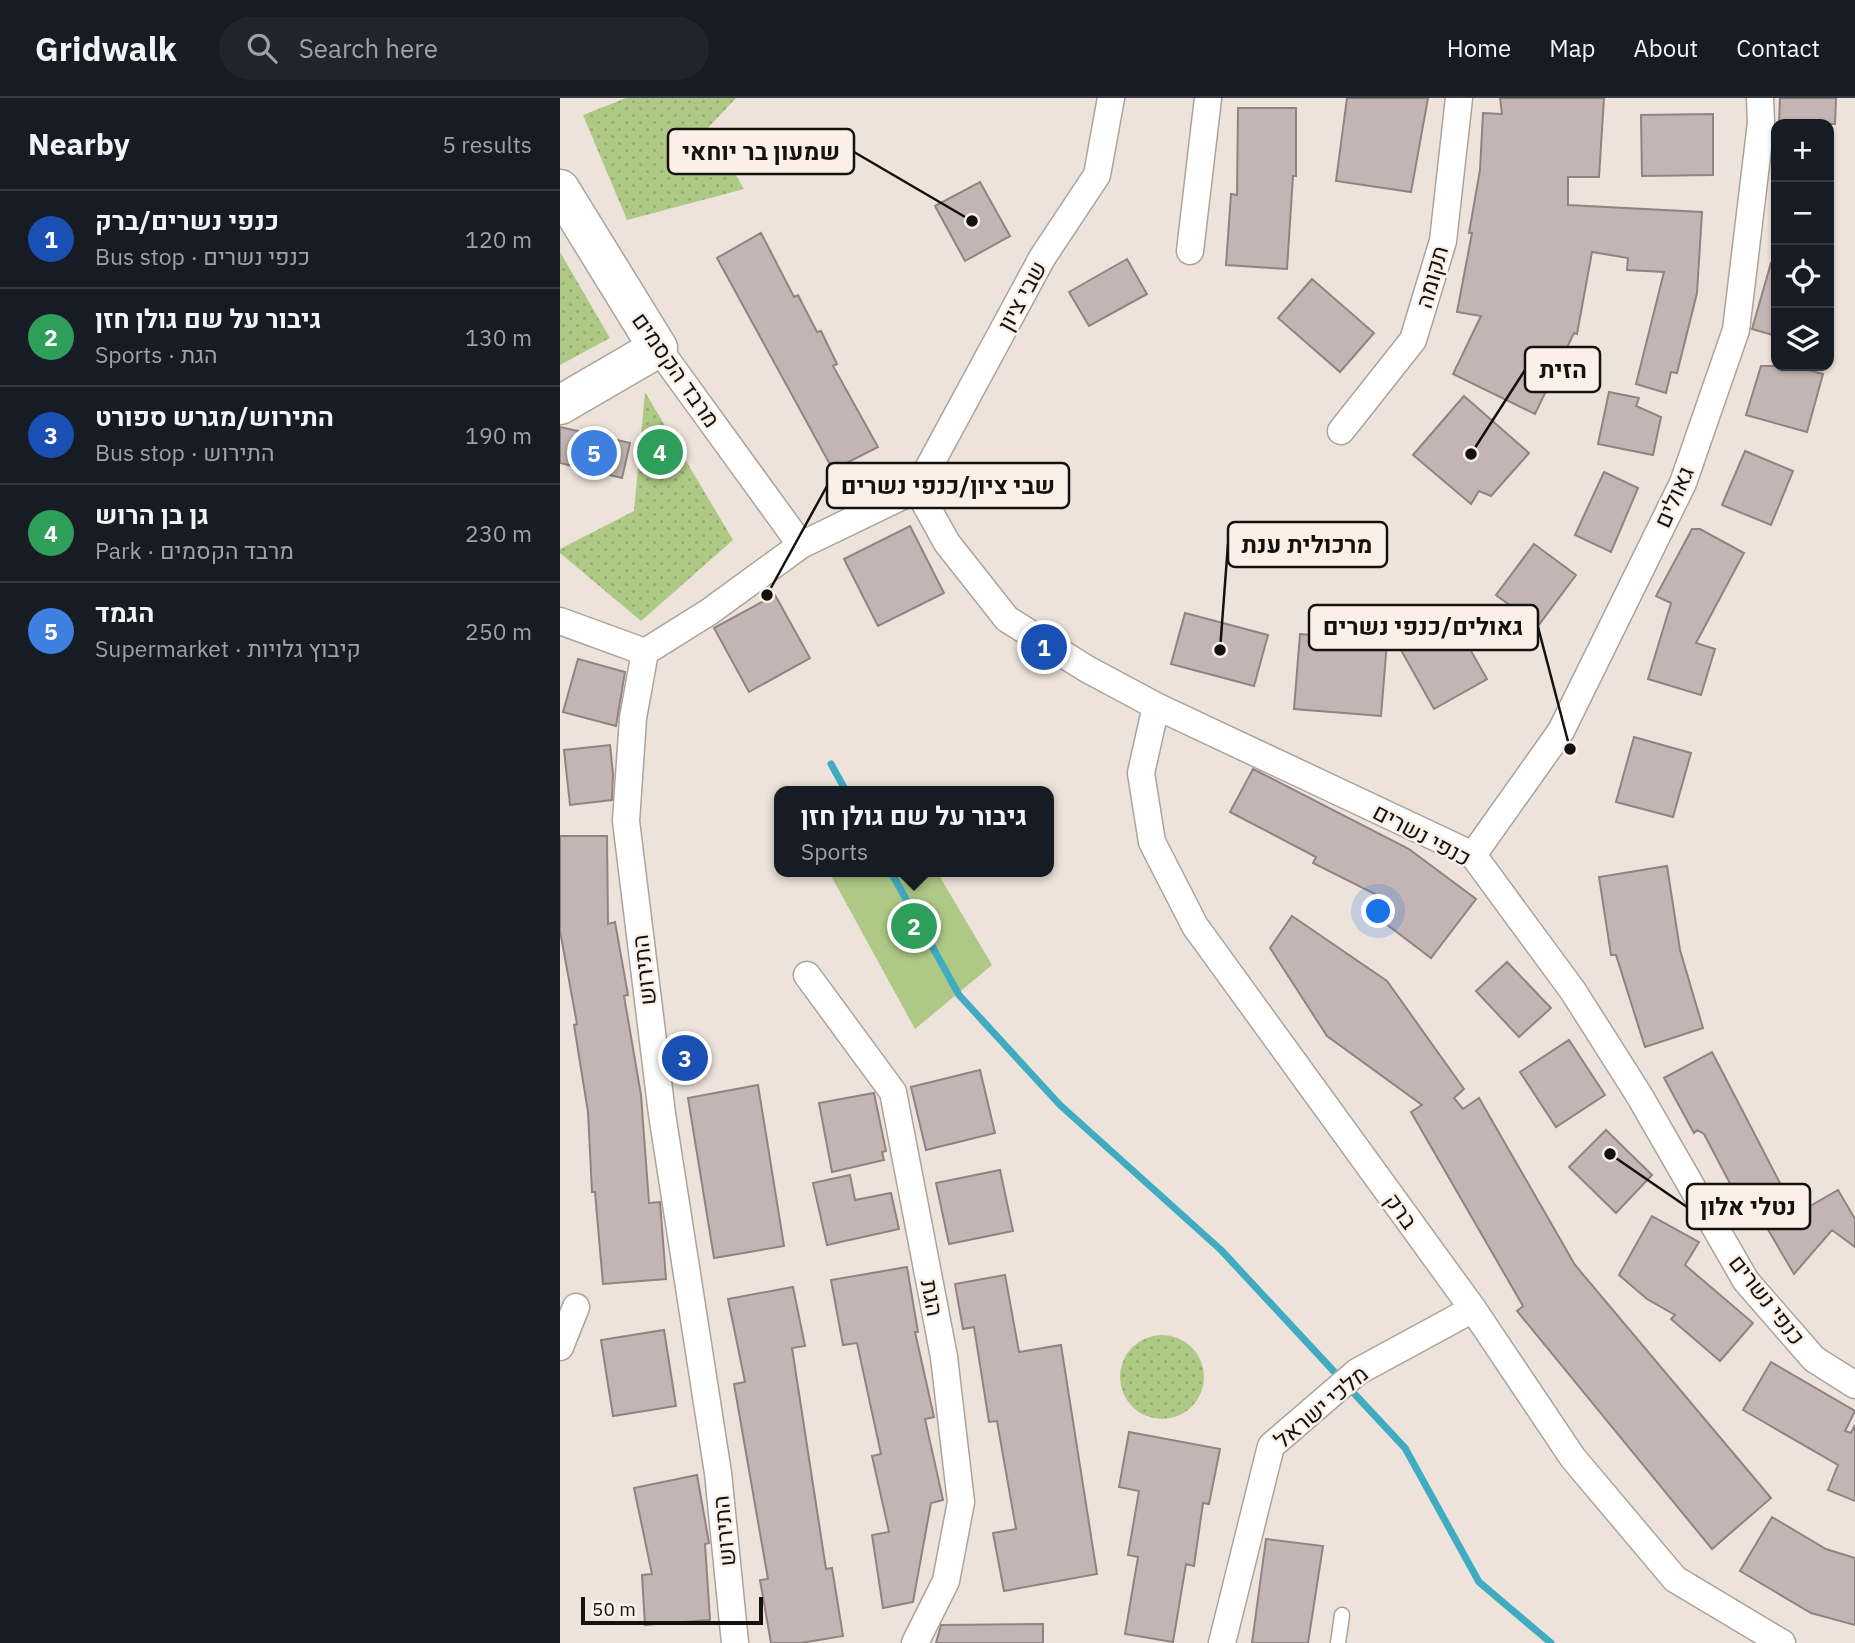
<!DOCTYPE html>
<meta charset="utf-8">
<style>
:root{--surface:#171b24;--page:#20242c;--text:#f1f3f6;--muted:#9ea1a6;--line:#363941;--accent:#c99cca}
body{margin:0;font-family:"IBM Plex Sans",Heebo,sans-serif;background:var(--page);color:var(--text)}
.controls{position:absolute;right:21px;top:21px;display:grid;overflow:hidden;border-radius:14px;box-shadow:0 2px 5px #0004}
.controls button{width:63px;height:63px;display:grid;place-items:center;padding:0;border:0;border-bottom:2px solid var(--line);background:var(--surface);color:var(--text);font:35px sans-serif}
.scale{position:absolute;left:21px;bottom:18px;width:182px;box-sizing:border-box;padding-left:7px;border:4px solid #14110e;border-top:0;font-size:19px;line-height:24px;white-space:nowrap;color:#14110e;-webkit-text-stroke:5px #fbf0e8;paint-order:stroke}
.you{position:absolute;left:819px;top:814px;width:24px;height:24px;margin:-18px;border:5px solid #fff;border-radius:50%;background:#1a73e8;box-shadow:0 0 0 10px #1a73e833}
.badge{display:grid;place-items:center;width:46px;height:46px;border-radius:50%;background:var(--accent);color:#fff;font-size:23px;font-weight:700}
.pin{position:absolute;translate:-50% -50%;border:4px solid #fff;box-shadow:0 2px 7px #0006}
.popup{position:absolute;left:214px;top:688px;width:280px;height:91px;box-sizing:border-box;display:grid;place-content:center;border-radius:14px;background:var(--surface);filter:drop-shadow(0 2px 5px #0005);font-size:23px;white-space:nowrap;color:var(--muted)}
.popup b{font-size:26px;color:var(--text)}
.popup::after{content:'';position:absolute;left:50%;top:100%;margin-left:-14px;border:14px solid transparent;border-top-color:var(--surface)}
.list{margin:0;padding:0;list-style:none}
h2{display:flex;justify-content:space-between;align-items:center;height:91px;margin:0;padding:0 28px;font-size:30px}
h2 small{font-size:23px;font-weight:400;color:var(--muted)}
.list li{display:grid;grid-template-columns:46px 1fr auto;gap:21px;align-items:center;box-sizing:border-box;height:98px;padding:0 28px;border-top:2px solid var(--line)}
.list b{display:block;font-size:26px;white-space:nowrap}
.list p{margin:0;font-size:23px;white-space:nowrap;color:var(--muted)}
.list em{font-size:23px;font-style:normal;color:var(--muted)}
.icon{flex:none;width:38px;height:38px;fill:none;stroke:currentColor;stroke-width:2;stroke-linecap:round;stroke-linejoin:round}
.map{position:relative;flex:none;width:1295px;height:1545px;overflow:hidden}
header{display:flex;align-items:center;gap:42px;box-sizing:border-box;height:98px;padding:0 35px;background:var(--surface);border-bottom:2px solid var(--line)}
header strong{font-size:33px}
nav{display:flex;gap:38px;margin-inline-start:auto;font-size:24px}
.search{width:490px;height:63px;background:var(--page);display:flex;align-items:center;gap:18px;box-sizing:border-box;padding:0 24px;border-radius:38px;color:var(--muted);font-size:26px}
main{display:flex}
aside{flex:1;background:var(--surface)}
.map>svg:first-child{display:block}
.park{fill:url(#park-dots)}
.pitch{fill:#aec985}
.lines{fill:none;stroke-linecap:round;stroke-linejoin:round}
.stream{stroke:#40acc2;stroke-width:7}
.building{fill:#c3b5b3;stroke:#908381;stroke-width:2}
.lane-casing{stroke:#aca39b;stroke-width:17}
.street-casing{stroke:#aca39b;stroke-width:29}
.secondary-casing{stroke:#aca39b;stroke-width:41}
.lane{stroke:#fff;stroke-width:14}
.street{stroke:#fff;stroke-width:26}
.secondary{stroke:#fff;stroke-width:38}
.labels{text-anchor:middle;stroke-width:5;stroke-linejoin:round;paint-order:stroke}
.street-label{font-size:23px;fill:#14110e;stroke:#fbf0e8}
.leader{fill:none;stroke:#14110e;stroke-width:2.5}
.callout-dot{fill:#14110e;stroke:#fbf0e8;stroke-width:2.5}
.callout{fill:#fbf0e8;stroke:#14110e;stroke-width:2.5}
.callout-label{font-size:24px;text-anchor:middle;font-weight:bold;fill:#14110e}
</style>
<header>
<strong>Gridwalk</strong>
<div class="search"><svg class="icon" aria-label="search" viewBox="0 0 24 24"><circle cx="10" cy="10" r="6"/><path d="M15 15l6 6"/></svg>Search here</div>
<nav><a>Home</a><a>Map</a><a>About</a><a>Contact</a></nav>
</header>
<main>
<aside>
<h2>Nearby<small>5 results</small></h2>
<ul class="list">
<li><span class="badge" style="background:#1a4fb4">1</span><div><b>כנפי נשרים/ברק</b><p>Bus stop · כנפי נשרים</p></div><em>120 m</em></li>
<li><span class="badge" style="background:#2e9e5b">2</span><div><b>גיבור על שם גולן חזן</b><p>Sports · הגת</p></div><em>130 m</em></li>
<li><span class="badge" style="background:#1a4fb4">3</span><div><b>התירוש/מגרש ספורט</b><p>Bus stop · התירוש</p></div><em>190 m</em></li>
<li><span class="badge" style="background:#2e9e5b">4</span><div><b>גן בן הרוש</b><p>Park · מרבד הקסמים</p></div><em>230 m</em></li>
<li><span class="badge" style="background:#3f7fe0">5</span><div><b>הגמד</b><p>Supermarket · קיבוץ גלויות</p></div><em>250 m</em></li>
</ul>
</aside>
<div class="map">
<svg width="1295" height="1545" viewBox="0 0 1295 1545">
<defs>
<pattern id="park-dots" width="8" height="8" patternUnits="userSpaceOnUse" patternTransform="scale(1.75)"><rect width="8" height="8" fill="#aec985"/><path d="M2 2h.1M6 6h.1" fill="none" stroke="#95ac72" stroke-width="1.8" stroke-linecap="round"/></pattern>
</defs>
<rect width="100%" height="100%" fill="#ede3db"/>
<!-- park -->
<path class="park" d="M66 0H176L148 30 184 91 67 122 23 17Z
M0 154 50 240 0 267Z
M85 294 173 442 81 523 0 455V451L74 413Z
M560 1279a42 42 0 1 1 84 0a42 42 0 1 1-84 0Z"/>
<!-- pitch -->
<path class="pitch" d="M269 774H377L432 867 355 931Z"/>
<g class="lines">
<!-- stream -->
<path class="stream" d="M271 666 286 693
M331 774 399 897 500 1007 661 1152 780 1280
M788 1289 845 1350 919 1484 991 1545"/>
</g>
<!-- building -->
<path class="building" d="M787 0H868L851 94 776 83Z
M940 0H1044L1039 79H1008V107L1142 114 1137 195 1117 275 1111 274 1106 295 1076 286 1104 174 1067 172 1068 160 1032 154 1017 236 1014 235 975 316 893 276 921 218 897 214 912 135H909L920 72 923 15 942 16Z
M1220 0H1276L1275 26H1219Z
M678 10H736V78H733L727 171 666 167 671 96 677 97Z
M1153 16V77L1082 78 1081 17Z
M420 84 450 138 405 163 375 108Z
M201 135 234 199 238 197 257 234 261 233 277 266 273 268 318 349 273 372 157 160Z
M567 161 587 196 529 228 509 194Z
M1211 165 1216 166V238L1192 231Z
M752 181 814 235 780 274 718 220Z
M1201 268H1233L1263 276 1247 334 1186 317Z
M1049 294 1079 300 1076 308 1101 319 1093 357 1038 346Z
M904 298 969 355 931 398 919 393 911 406 853 357Z
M0 329 70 345 62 380 0 365Z
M1185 353 1233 373 1211 427 1162 407Z
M1044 374 1078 390 1051 454 1015 437Z
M350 428 384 495 318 528 284 461Z
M1132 431H1140L1184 455 1136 545 1155 551 1141 597 1088 581 1111 505 1096 498Z
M974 446 1016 477 978 528 936 497Z
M215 497 250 560 189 594 154 530Z
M625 515 708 537 694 588 611 566Z
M890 516 927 581 874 611 837 545Z
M740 536 827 544 821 618 734 611Z
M18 561 65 574 56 628 3 614Z
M1074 639 1131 655 1113 719 1056 704Z
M50 647 53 676 52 702 10 707 4 652Z
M693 671 849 751 916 801 871 860 817 819 829 803 753 765 756 759 670 714Z
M0 738H47L48 826 55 824 68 897 64 898 81 997 89 1105 100 1104 106 1181 43 1186 35 1094H32L28 1014 14 927 17 926 0 833Z
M1107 768 1120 852 1143 930 1085 949 1056 857H1051L1039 779Z
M732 818 827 883 904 991 894 1000 903 1011 919 1000 1015 1167 1211 1400 1152 1451 957 1213 963 1208 851 1014 862 1007 767 938 710 850Z
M947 864 991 910 959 939 916 893Z
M1009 942 1045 997 996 1029 960 974Z
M1152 954 1236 1116 1278 1092 1295 1121V1149L1272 1132 1234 1176 1193 1106 1184 1112 1144 1036 1137 1032 1134 1035 1104 980Z
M420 972 435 1035 366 1052 351 989Z
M198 987 224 1148 154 1160 128 1000Z
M314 995 326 1053 322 1054 324 1062 272 1074 259 1005Z
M1046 1032 1092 1077 1056 1115 1009 1069Z
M440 1072 453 1133 389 1146 376 1085Z
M290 1077 295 1102 331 1095 339 1131 267 1147 253 1085Z
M1092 1118 1139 1144 1125 1167 1193 1225 1160 1263 1111 1221 1115 1217 1087 1201 1059 1177Z
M347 1169 358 1234H355L374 1319 365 1321 383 1402 371 1405 353 1504 323 1510 312 1437 329 1434 312 1358 321 1356 297 1245 283 1247 271 1182Z
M445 1177 459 1254 501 1247 537 1476 444 1493 433 1435 456 1431 437 1323 429 1324 414 1229 403 1231 395 1186Z
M233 1189 245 1248 232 1250 266 1471 272 1470 283 1538 241 1545H211L200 1482 208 1481 174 1286 185 1284 168 1201Z
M104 1232 116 1308 53 1318 41 1242Z
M1211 1264 1295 1313 1285 1333 1291 1335 1295 1327V1403L1268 1392 1278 1367 1183 1312Z
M569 1334 660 1351 649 1406 643 1405 634 1468 626 1466 613 1544 565 1536 578 1459 568 1457 579 1393 559 1389Z
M137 1377 149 1445 145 1446 150 1522 85 1527 82 1477 92 1476 74 1390Z
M1212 1419 1266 1451 1295 1460V1527L1251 1515 1180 1473Z
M706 1441 763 1448 748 1545H692Z
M483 1526V1545H376L381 1527Z"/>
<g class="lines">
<defs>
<path id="lane" d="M778 1545 782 1517"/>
<path id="street" d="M630 153 648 0
M98 250 241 447
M781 333 853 242 883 143 899 0
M357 391 387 445 447 521 527 571 596 608 913 757 1013 893 1079 997 1186 1183 1254 1261 1295 1287
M357 391 482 160 537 77 551 0
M0 523 85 554
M596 608 581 675 592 744 635 828 913 1211 1013 1360 1115 1481 1222 1545
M913 757 1001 633 1123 385 1176 232 1201 25 1200 0
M247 877 333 994 384 1259 401 1404 386 1483 355 1545
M0 1249 16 1209
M175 1545 158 1375 102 1016 66 723 73 620 85 554 149 514 241 447 357 391
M662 1545 711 1348 797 1274 913 1211"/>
<path id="secondary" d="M0 91 98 250 0 307"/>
</defs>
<!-- lane casing -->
<use href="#lane" class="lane-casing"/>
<!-- street casing -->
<use href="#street" class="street-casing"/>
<!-- secondary casing -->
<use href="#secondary" class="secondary-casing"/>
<!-- lane -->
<use href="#lane" class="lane"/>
<!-- street -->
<use href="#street" class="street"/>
<!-- secondary -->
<use href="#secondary" class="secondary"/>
</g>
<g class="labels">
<!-- street labels -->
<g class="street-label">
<text transform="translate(872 179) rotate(-74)" y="8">תקומה</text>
<text transform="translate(462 198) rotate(-61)" y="8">שבי ציון</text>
<text transform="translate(116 272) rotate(55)" y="8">מרבד הקסמים</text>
<text transform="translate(1114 399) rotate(-66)" y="8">גאולים</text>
<text transform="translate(862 737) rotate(28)" y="8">כנפי נשרים</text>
<text transform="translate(84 872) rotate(-97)" y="8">התירוש</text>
<text transform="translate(841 1113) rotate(54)" y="8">ברק</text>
<text transform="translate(372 1200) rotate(79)" y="8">הגת</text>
<text transform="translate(1207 1202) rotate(52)" y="8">כנפי נשרים</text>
<text transform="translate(761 1309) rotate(-40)" y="8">מלכי ישראל</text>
<text transform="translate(164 1433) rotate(-96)" y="8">התירוש</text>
</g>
</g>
<!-- callouts -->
<path class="leader" d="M412 123L294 54M911 356L965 272M207 497L267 388M660 552L668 446M1010 651L978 529M1050 1056L1127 1109"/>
<g class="callout-dot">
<circle cx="412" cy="123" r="7"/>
<circle cx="911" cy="356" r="7"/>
<circle cx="207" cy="497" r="7"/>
<circle cx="660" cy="552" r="7"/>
<circle cx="1010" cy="651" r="7"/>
<circle cx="1050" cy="1056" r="7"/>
</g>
<g class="callout">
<rect x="108" y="31" width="186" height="45" rx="7"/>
<rect x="965" y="249" width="75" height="45" rx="7"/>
<rect x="267" y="365" width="242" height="45" rx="7"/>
<rect x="668" y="424" width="159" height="45" rx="7"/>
<rect x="749" y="507" width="229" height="45" rx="7"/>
<rect x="1127" y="1086" width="123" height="45" rx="7"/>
</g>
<g class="callout-label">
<text x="201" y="62">שמעון בר יוחאי</text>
<text x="1003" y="280">הזית</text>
<text x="388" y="396">שבי ציון/כנפי נשרים</text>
<text x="747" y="455">מרכולית ענת</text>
<text x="863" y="537">גאולים/כנפי נשרים</text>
<text x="1188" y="1117">נטלי אלון</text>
</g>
</svg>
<div class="controls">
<button>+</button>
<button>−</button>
<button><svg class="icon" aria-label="locate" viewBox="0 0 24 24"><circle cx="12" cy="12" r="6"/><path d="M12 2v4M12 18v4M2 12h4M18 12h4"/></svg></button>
<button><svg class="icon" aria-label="layers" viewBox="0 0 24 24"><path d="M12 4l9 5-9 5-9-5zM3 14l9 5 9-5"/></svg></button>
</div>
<div class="scale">50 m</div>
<div class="you"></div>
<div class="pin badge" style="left:484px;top:549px;background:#1a4fb4">1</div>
<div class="pin badge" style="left:354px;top:828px;background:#2e9e5b">2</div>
<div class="popup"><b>גיבור על שם גולן חזן</b>Sports</div>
<div class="pin badge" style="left:125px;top:960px;background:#1a4fb4">3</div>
<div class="pin badge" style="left:100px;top:354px;background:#2e9e5b">4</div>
<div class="pin badge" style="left:34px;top:355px;background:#3f7fe0">5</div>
</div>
</main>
